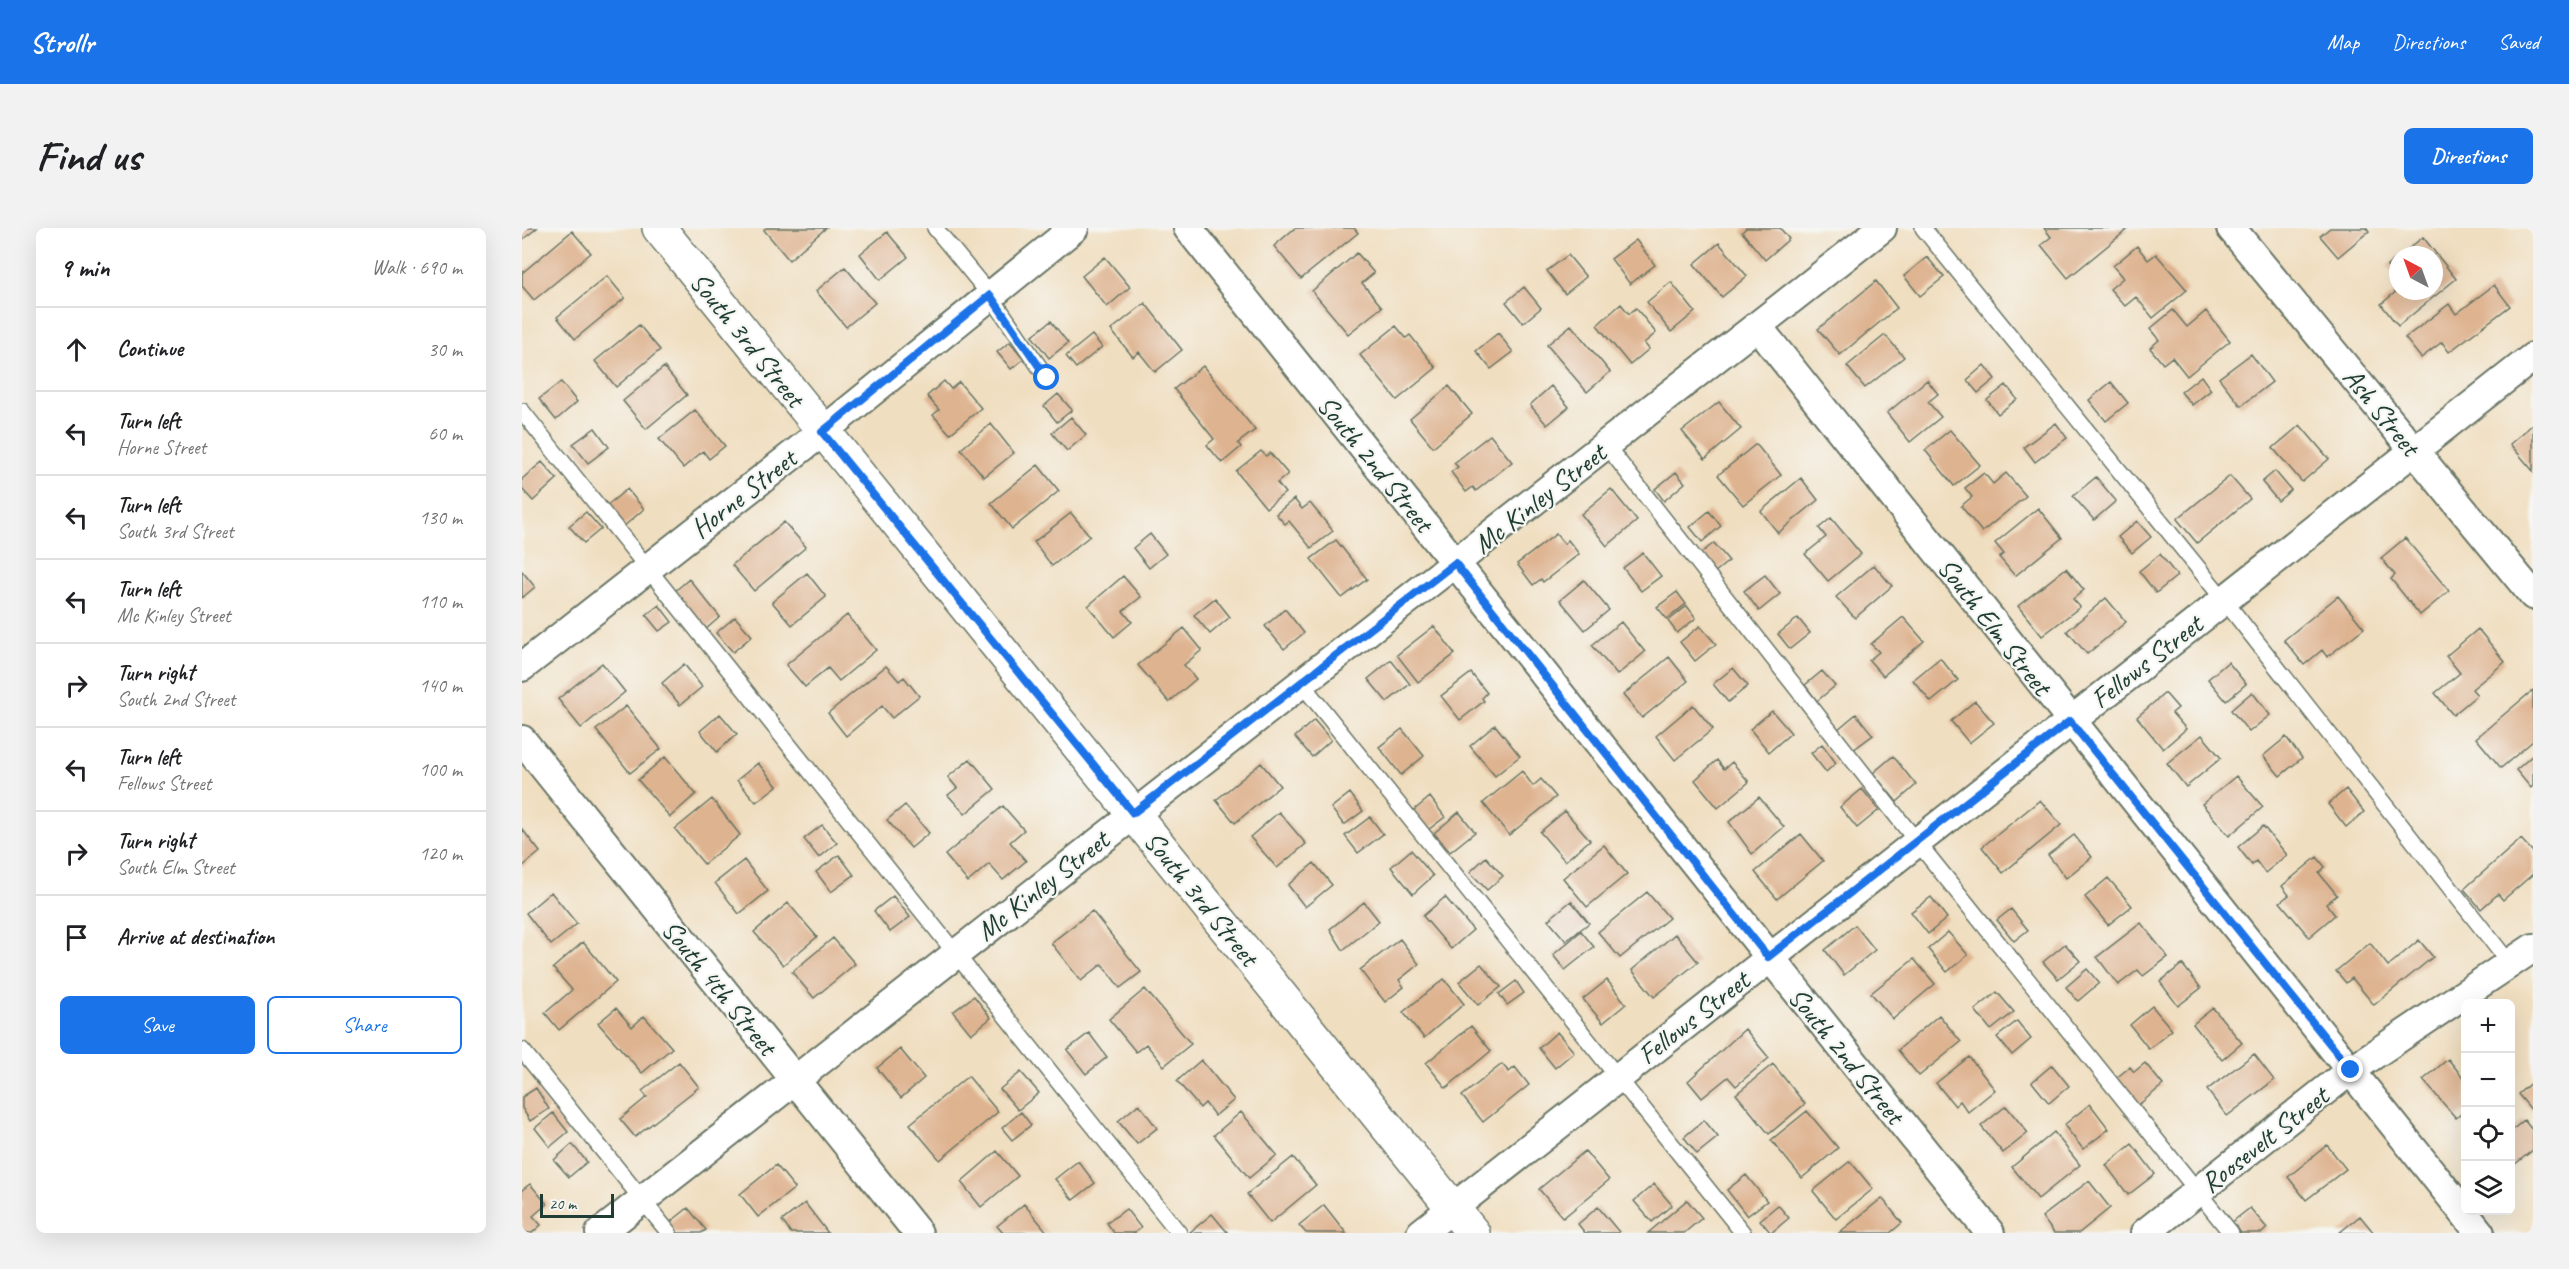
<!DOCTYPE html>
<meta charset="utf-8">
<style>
:root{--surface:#fff;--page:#f2f2f2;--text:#202124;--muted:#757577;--line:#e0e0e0;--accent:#1a73e8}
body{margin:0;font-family:Caveat,sans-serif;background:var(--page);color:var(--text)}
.controls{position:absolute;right:18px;bottom:18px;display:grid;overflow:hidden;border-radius:9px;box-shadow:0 6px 24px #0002}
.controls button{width:54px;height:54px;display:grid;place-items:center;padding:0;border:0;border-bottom:2px solid var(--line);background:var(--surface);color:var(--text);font:30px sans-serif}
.compass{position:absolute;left:1867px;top:18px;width:54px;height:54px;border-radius:50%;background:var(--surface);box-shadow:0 6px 24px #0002;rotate:319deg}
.scale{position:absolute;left:18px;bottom:15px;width:74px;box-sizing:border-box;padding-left:6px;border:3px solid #1f3d34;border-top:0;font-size:16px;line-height:21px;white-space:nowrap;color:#1f3d34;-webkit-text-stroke:4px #f6f6f2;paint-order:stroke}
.stop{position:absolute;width:18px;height:18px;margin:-14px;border:4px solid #1a73e8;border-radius:50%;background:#fff}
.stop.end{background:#1a73e8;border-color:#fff;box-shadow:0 2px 6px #0008}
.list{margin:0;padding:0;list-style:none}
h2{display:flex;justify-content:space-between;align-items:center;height:78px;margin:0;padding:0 24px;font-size:26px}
h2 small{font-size:20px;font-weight:400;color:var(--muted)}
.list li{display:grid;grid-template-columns:39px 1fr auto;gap:18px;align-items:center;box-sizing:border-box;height:84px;padding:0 24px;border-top:2px solid var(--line)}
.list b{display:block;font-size:22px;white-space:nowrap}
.list p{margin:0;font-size:20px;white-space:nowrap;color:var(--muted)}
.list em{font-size:20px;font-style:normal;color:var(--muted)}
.actions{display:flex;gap:12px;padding:18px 24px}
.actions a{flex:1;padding:14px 0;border:2px solid var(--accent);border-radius:9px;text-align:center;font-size:21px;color:var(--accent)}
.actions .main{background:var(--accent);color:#fff}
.icon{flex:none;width:33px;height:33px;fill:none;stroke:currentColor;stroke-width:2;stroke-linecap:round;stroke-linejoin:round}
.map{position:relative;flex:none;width:2011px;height:1005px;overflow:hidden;border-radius:9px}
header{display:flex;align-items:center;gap:36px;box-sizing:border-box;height:84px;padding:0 30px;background:var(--accent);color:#fff}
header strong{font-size:28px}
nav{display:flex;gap:33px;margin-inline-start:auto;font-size:21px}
.intro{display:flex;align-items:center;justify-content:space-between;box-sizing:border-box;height:144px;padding:0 36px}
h1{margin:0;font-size:42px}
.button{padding:15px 27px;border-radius:9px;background:var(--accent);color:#fff;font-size:21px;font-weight:700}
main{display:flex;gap:36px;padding:0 36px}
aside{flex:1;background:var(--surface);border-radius:9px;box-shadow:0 6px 24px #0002}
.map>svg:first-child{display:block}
.building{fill:#deb390}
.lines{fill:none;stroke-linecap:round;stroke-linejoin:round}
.service-casing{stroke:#687565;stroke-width:18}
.minor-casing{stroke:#687565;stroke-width:32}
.tertiary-casing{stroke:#687565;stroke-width:36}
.service{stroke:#fff;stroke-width:15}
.minor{stroke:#fff;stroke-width:28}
.tertiary{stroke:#fff;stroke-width:33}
.route{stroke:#1a73e8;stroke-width:8}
.labels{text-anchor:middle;stroke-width:4.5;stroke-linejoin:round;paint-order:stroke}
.street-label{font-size:28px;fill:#1f3d34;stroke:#f6f6f2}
</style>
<header>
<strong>Strollr</strong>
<nav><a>Map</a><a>Directions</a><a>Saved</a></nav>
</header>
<div class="intro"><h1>Find us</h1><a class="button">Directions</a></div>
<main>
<aside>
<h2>9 min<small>Walk · 690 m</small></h2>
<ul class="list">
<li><svg class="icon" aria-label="ahead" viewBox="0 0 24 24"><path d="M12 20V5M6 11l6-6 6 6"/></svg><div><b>Continue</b></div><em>30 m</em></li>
<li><svg class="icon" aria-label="left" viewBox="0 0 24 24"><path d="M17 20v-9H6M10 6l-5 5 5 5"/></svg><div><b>Turn left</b><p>Horne Street</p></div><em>60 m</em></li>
<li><svg class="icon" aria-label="left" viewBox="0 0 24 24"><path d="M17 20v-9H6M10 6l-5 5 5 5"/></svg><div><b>Turn left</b><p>South 3rd Street</p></div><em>130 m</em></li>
<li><svg class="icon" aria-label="left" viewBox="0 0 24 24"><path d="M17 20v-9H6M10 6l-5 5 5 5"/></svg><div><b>Turn left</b><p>Mc Kinley Street</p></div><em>110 m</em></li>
<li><svg class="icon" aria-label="right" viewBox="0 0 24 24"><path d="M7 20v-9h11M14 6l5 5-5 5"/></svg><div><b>Turn right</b><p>South 2nd Street</p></div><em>140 m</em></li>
<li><svg class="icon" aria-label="left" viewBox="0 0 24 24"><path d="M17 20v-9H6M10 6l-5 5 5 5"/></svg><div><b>Turn left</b><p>Fellows Street</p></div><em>100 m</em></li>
<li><svg class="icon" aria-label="right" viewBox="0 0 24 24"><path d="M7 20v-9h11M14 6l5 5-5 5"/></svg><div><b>Turn right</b><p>South Elm Street</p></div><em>120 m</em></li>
<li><svg class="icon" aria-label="arrive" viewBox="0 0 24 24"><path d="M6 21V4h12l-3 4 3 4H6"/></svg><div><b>Arrive at destination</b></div></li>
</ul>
<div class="actions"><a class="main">Save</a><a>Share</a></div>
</aside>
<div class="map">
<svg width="2011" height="1005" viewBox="0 0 2011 1005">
<rect width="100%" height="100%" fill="#f6f6f2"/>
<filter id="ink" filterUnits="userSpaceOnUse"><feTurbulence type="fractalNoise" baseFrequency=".0167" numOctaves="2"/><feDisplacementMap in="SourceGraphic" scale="12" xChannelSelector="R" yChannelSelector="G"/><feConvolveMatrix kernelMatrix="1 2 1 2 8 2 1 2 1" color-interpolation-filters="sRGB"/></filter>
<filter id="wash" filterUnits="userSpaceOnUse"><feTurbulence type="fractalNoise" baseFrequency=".008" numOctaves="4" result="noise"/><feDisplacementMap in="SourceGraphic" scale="24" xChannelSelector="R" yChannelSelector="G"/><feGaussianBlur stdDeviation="1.35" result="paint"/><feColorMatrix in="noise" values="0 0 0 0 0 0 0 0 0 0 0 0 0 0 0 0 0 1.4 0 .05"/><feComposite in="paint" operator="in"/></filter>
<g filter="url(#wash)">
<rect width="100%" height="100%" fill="#f0dec0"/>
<g id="blocks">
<!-- building -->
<path class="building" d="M0 0H15L0 12Z
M244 0H304L267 32 242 2Z
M773 0H832L836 5 779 51 752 18Z
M1224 0H1258L1267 11 1243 32 1220 4Z
M1522 0H1604L1606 1 1546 50 1519 17 1529 9Z
M1808 0H1845L1847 3 1816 29 1798 8Z
M50 3 69 25 12 72 0 58V45Z
M365 4 386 29 358 52 338 26Z
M1901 9 1934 51 1876 98 1859 76 1875 63H1912V27H1879Z
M1114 12 1133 37 1108 56 1089 31Z
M1197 15 1225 48 1200 69 1172 36Z
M1615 18 1626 32 1634 26 1665 62 1631 90 1614 69 1603 78 1588 61 1601 50 1591 38Z
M835 25 852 45 840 55 860 79 826 106 790 63Z
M1046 27 1064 49 1043 66 1025 43Z
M583 29 608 59 585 79 560 48Z
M1405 29 1422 49 1398 68 1382 48Z
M1876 29V52L1865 38Z
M323 39 353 75 324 99 294 63Z
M85 48 103 70 53 111 35 89Z
M1354 53 1375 80 1318 127 1296 101Z
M1149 54 1173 84 1149 104 1125 74Z
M1972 57 1988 78 1927 124 1920 114 1899 130 1883 110 1927 76 1934 86Z
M1002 59 1019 80 1001 95 984 74Z
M623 75 660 122 633 144 617 124 611 129 589 102Z
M1099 76 1107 86 1114 80 1134 105 1122 115 1127 121 1108 137 1075 97Z
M1651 82 1665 99 1684 83 1708 113 1665 148 1650 129 1641 136 1628 120 1637 112 1628 101Z
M529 93 546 115 527 130 510 108Z
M117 97 138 122 94 159 73 133Z
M1049 97 1088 144 1065 164 1025 117Z
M874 98 884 110 888 107 914 140 875 172 838 127Z
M976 105 991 124 969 141 954 123Z
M570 107 580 119 554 140 544 128Z
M1363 107 1382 129 1343 160 1325 138Z
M488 114 502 131 489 141 475 124Z
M1729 126 1750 154 1719 178 1697 150Z
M1462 137 1473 151 1456 165 1445 152Z
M681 138 733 202 716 215 719 219 700 235 685 217 692 211 652 161Z
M142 139 165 167 124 201 101 173Z
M1679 148 1689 162 1670 177 1659 164Z
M1405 152 1416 166 1406 174 1419 189 1388 214 1365 185Z
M422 153 429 161 437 154 459 180 428 206 411 187 417 182 405 168Z
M39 154 55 174 34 192 17 171Z
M1589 154 1606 175 1584 193 1567 172Z
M1484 157 1495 171 1476 186 1465 172Z
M927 158 950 186 911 219 888 191Z
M1029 158 1047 179 1025 197 1008 177Z
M536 166 550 182 535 194 522 178Z
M1197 174 1219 201 1183 231 1160 203Z
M173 182 203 218 187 231 181 223 161 240 137 211Z
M549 189 564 207 545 223 530 205Z
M1534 195 1545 210 1513 234 1502 219Z
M469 196 492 225 462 249 439 221Z
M2011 196V243L1988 216Z
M1778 197 1807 231 1780 254 1751 220Z
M73 200 87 219 66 235 51 216Z
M1428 202 1458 237 1432 258 1403 222Z
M968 207 990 234 954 263 951 259 944 264 929 244 936 239 932 235Z
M1234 216 1259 247 1221 277 1196 247Z
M739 223 744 228 748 225 766 246 755 255 763 265 744 280 714 243Z
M20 234 35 251 11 273 0 261V251Z
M516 237 537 263 490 301 469 275Z
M1753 243 1769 262 1756 273 1740 254Z
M1154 244 1163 255 1142 273 1133 261Z
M1462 245 1471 256 1484 245 1504 268 1460 304 1439 278 1450 269 1443 260Z
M1708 248 1728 271 1675 315 1655 291Z
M1574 249 1594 273 1572 292 1551 268Z
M1279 250 1296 272 1256 305 1239 283Z
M105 261 122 281 100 300 83 279Z
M1089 261 1115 293 1085 318 1059 286Z
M772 271 780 281 788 275 811 303 789 320 767 293 763 296 754 286Z
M1516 280 1540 310 1493 348 1477 329 1482 326 1473 315Z
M1187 283 1199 298 1180 314 1168 299Z
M64 284 79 301 62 315 47 298Z
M549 285 568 308 530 338 512 314Z
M1309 290 1339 326 1306 353 1283 326 1304 309 1297 300Z
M1615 293 1629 309 1610 325 1596 309Z
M262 294 284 319 232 363 210 337Z
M628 306 644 326 627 340 611 320Z
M1034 306 1042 316 1046 312 1057 326 1021 354 1019 351 1011 357 995 336Z
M1883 310 1927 363 1898 387 1869 351 1873 347 1859 330Z
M814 312 845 351 820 370 789 331Z
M1192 315 1207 333 1193 344 1178 326Z
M1121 325 1139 348 1119 363 1101 340Z
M1638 326 1655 348 1634 365 1617 343Z
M1352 337 1370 358 1333 390 1314 369Z
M1544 340 1562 362 1551 371 1558 379 1520 408 1496 378Z
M0 343 13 359 0 370Z
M285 345 304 369 270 397 250 374Z
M1243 347 1258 366 1237 383 1222 363Z
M601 348 619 369 601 383 610 394 592 409 566 378Z
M167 351 198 389 183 402 152 364Z
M1062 352 1087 382 1063 402 1038 372Z
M1155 364 1164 376 1145 391 1135 379Z
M1816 368 1842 400 1805 429 1800 422 1782 437 1762 412Z
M693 370 708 389 688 406 672 387Z
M1584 370 1604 394 1565 426 1545 403Z
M137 377 150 394 137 403 124 387Z
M1165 378 1174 390 1155 405 1146 393Z
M763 381 782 405 762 421 743 398Z
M325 387 354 422 317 453 306 440 283 459 264 437Z
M213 389 230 408 211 424 194 405Z
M1381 389 1402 413 1361 448 1347 432 1357 424 1349 416Z
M1276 390 1288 405 1268 421 1256 406Z
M1099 394 1123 424 1095 447 1070 417Z
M912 398 933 426 896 454 875 427Z
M1178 398 1194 416 1173 433 1158 414Z
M662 400 680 422 662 437 674 451 647 474 616 437Z
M1956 401 1983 434 1950 461 1955 467 1931 487 1913 465 1938 445 1924 428Z
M1147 429 1166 453 1120 490 1101 467Z
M1418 430 1436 452 1409 474 1391 452Z
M869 432 888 456 865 474 846 451Z
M1706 434 1724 456 1704 473 1686 451Z
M80 435 103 464 59 500 36 471Z
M162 436 180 459 158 477 140 455Z
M364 438 377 453 382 449 397 468 370 490 360 478 324 508 306 485Z
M1211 440 1226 458 1206 474 1191 456Z
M1300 443 1313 458 1295 473 1283 457Z
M949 445 965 465 960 470 962 473 938 492 919 468Z
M2011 462V513L1979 540 1954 510Z
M1730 464 1748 487 1727 504 1709 482Z
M1643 465 1656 480 1650 485 1664 501 1641 521 1615 489Z
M1453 473 1472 495 1447 515 1429 493Z
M1171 477 1191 501 1153 532 1134 508Z
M104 478 139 521 108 545 74 502Z
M1250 483 1269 505 1247 524 1228 501Z
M198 486 215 506 195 524 178 503Z
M1334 486 1351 507 1331 522 1315 502Z
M792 492 809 512 790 529 773 509Z
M973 497 998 528 973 548 948 518Z
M880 501 902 528 879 547 857 519Z
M1680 507 1699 530 1664 559 1645 535Z
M1764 509 1780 530 1758 548 1741 528Z
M1300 516 1314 535 1304 544 1289 525Z
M2011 527V558L2009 560 1994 542Z
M1371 528 1394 557 1375 574 1351 545Z
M143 529 174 566 148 589 116 552Z
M448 531 473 561 443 586 426 567 435 560 426 549Z
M1195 532 1202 541 1210 534 1227 554 1196 580 1173 552Z
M236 535 255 558 234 574 215 552Z
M739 535 758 558 713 595 694 572Z
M1000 543 1011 558 1019 551 1034 569 987 607 961 575Z
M1714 548 1741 579 1707 608 1680 576Z
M1340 561 1357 582 1335 600 1318 579Z
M1824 561 1842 584 1824 599 1806 576Z
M828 565 841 583 822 597 809 580Z
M908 569 923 589 906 602 891 583Z
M1237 569 1262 599 1230 626 1207 594Z
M190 571 218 607 182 636 153 601Z
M1518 572 1539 597 1481 645 1460 619Z
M383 577 407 605 389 620 365 592Z
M481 578 502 602 488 614 504 633 481 652 467 636 446 654 423 627Z
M1043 583 1068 612 1043 633 1018 604Z
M757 584 784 616 755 640 728 609Z
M937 584 953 604 928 624 912 605Z
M848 589 861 606 836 625 823 608Z
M300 597 315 615 297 630 282 611Z
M1741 598 1765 627 1743 645 1734 633 1730 637 1716 619Z
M0 601 18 624 0 639Z
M1279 606 1301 633 1255 671 1233 644Z
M1552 607 1570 629 1544 650 1526 627Z
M1999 611 2011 624V646L1981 672 1976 666 1959 681 1942 661Z
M1082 617 1105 646 1065 679 1041 650Z
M889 622 911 648 891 666 869 639Z
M317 627 332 647 309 664 294 644Z
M964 629 981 648 965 662 948 644Z
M1795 629 1803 639 1797 645 1815 667 1804 676 1813 687 1787 709 1758 674 1767 667 1760 658Z
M222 632 246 663 217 686 193 655Z
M792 635 810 657 783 679 766 657Z
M1586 650 1610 678 1586 697 1563 669Z
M29 664 55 696 29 717 4 685Z
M1125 664 1147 690 1098 730 1076 704Z
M371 668 388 689 368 704 352 683Z
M923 669 951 702 929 721 901 688Z
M1409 669 1425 690 1406 706 1389 684Z
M1049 673 1067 695 1044 713 1026 692Z
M842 674 857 693 821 722 808 701Z
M266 675 295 709 261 737 232 704Z
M1489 681 1506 702 1492 713 1475 692Z
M570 683 619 744 598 760 580 736 559 753 529 715Z
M1619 695 1646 729 1621 748 1616 742 1596 757 1575 729Z
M1333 697 1353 722 1322 747 1303 722Z
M1059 703 1072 719 1043 742 1031 727Z
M1426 704 1446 727 1425 744 1406 721Z
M1153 706 1176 734 1132 769 1110 742Z
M311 710 333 736 292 770 270 744Z
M878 711 897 736 877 752 882 759 863 774 838 742Z
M1897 712 1911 729 1852 777 1830 750 1824 755 1814 743 1848 715 1866 738Z
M61 714 94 754 37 802 23 785 50 762 31 740Z
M1543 716 1558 733 1536 751 1521 734Z
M1392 731 1413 756 1371 791 1349 765Z
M959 736 979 759 956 777 937 754Z
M1660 736 1679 760 1656 778 1638 754Z
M1565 741 1577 755 1556 773 1544 759Z
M922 751 942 776 902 810 881 784Z
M1085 752 1104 776 1081 795 1061 771Z
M994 753 1002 765 985 777 977 766Z
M623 761 669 816 642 838 624 816 614 824 587 791Z
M1475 764 1492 784 1469 802 1453 782Z
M452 768 469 790 449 806 431 784Z
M1630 778 1650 802 1627 821 1608 797Z
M94 780 110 799 122 788 150 820 120 845 76 795Z
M1691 780 1720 815 1700 832 1671 796Z
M1417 787 1439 814 1397 848 1376 822Z
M1495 793 1509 811 1490 827 1475 809Z
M949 798 969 823 924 860 904 835Z
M1223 801 1247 830 1214 858 1206 849 1180 870 1166 853Z
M1035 804 1052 824 1033 840 1017 820Z
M567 805 585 829 564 846 545 822Z
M378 821 402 850 379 870 355 840Z
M1732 826 1752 852 1705 888 1685 862Z
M1447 829 1473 862 1446 884 1438 873 1433 878 1414 855Z
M1926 831 1944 853V882L1934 890 1901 852Z
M679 832 712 872 693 888 683 875 678 880 655 853Z
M157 834 177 859 113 909 98 891 125 869 120 863Z
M1623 835 1641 857 1615 878 1593 851 1608 839 1612 844Z
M980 836 987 844 993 839 1007 857 961 894 940 868Z
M1251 836 1283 876 1247 906 1214 866Z
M1530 837 1547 858 1527 875 1510 854Z
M499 844 517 865 496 882 478 861Z
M446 848 476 884 418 932 388 896Z
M2011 853V884L1996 866Z
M14 860 27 881 8 893 0 880V869Z
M617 876 635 900 615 916 596 893Z
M1568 876 1587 901 1561 921 1542 897Z
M1484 878 1506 905 1481 925 1459 898Z
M1285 883 1316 920 1280 950 1249 912Z
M499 884 509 897 490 912 480 900Z
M719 884 755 927 727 950 692 907Z
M31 885 46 904 28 919 13 900Z
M1182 892 1196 909 1175 926 1162 909Z
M2002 892 2011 903V922L1988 940V904Z
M1532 904 1558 937 1516 971 1490 939Z
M50 916 65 934 47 949 32 932Z
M1610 916 1633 946 1606 967 1584 937Z
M1805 917 1824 941 1784 972 1766 949Z
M475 923 496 948 459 979 439 954Z
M1063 923 1087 952 1041 990 1017 961Z
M771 929 794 957 748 995 725 966Z
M556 933 573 955 551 972 533 951Z
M1328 933 1351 961 1314 991 1291 963Z
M254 937 273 960 236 989 218 966Z
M1224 947 1245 973 1225 988 1205 962Z
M1567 953 1588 980 1557 1005H1532L1520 989Z
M8 956 25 976 11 988 19 997 10 1005H0V962Z
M1132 956 1150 977 1130 994 1112 973Z
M1360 970 1380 995 1368 1005H1317Z
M1165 972 1180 990 1162 1005H1126Z
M283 975 306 1005H269L260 993Z
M502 976 526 1005H481L475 998Z
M802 977 824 1005H784L777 997Z
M1256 977 1267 990 1249 1005 1238 992Z
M1076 979 1097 1004 1096 1005H1063L1056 996Z
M166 980 184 1002 179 1005H153L146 996Z
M1728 980 1745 1000 1740 1005H1719L1710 994Z
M604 981 619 1000 612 1005H592L585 995Z
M690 986 706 1005H667Z
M1838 988 1852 1005H1817Z"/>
</g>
</g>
<g filter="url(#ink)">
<use href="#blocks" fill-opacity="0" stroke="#687565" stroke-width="1.5"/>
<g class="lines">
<defs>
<path id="service" d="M413 0 468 67 525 150
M1401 0 1702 372 1988 736
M0 183 657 1005
M1084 217 1380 595 1709 1005
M779 455 1221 1005
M0 822 147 1005"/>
<path id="minor" d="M666 0 1468 1005
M1709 0 2011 367
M1236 99 1958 1005
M0 439 300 204 552 0
M0 512 396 1005
M78 1005 1360 0
M899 1005 2011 129
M1623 1005 1829 842 2011 720"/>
<path id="tertiary" d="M137 0 951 1005"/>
</defs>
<!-- service casing -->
<use href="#service" class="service-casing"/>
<!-- minor casing -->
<use href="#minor" class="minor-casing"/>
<!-- tertiary casing -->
<use href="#tertiary" class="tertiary-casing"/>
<!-- service -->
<use href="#service" class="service"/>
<!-- minor -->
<use href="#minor" class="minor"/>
<!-- tertiary -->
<use href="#tertiary" class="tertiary"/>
</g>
</g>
<g class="lines" filter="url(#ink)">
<!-- route -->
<path class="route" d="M525 150 468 67 300 204 611 585 933 335 1246 729 1548 493 1829 842"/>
</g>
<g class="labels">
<!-- street labels -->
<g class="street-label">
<text transform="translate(226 111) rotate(51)" y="10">South 3rd Street</text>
<text transform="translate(1860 183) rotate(51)" y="10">Ash Street</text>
<text transform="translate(854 235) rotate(51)" y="10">South 2nd Street</text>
<text transform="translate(221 265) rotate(-38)" y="10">Horne Street</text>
<text transform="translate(1017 270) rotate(-38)" y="10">Mc Kinley Street</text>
<text transform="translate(1473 398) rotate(52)" y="10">South Elm Street</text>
<text transform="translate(1624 433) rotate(-38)" y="10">Fellows Street</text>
<text transform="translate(520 657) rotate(-38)" y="10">Mc Kinley Street</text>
<text transform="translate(680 670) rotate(51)" y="10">South 3rd Street</text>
<text transform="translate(198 759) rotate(51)" y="10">South 4th Street</text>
<text transform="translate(1171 789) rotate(-38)" y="10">Fellows Street</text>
<text transform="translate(1325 827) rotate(51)" y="10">South 2nd Street</text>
<text transform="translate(1742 911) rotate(-38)" y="10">Roosevelt Street</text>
</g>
</g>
</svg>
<div class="controls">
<button>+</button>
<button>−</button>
<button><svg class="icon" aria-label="locate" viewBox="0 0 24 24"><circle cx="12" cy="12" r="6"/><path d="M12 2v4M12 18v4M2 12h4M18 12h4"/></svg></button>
<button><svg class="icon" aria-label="layers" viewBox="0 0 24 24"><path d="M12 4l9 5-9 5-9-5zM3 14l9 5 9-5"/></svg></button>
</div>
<svg class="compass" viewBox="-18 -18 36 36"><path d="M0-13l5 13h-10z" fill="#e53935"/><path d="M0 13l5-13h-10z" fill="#757577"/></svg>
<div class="scale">20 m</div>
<div class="stop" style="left:525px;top:150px"></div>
<div class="stop end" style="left:1829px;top:842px"></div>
</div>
</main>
